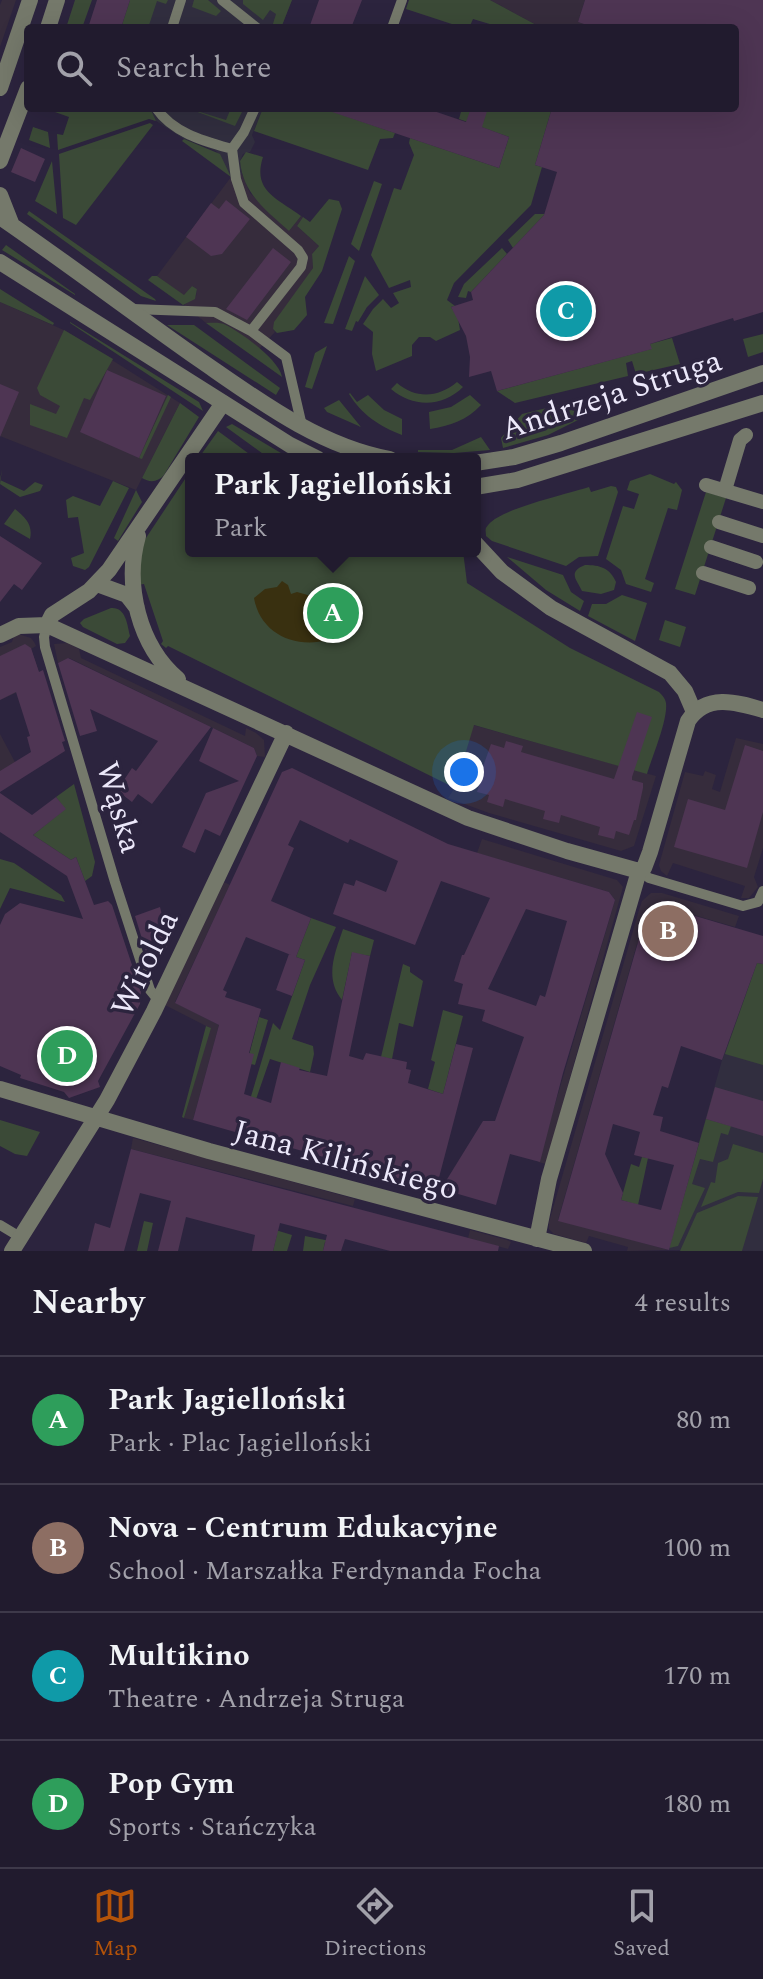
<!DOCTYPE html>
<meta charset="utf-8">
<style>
:root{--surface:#211b2e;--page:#292436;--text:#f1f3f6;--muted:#a2a1aa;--line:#3e394a;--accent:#b45309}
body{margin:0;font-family:Spectral,serif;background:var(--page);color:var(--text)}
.you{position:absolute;left:464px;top:772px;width:28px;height:28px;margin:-20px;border:6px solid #fff;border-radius:50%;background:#1a73e8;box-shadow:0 0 0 12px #1a73e833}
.badge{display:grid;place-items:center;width:52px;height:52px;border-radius:50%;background:var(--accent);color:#fff;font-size:26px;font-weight:700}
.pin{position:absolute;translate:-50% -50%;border:4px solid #fff;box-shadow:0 2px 8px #0006}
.popup{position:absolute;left:185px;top:453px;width:296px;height:104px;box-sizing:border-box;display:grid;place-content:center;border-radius:8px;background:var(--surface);filter:drop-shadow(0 2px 6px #0005);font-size:26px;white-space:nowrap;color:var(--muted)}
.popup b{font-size:30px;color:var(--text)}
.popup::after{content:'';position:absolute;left:50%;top:100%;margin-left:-16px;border:16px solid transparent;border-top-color:var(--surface)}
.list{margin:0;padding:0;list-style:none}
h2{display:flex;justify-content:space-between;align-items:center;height:104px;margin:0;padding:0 32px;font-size:34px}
h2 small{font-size:26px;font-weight:400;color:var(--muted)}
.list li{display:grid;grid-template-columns:52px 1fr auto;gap:24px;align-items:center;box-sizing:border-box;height:128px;padding:0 32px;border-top:2px solid var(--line)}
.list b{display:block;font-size:30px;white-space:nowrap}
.list p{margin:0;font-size:26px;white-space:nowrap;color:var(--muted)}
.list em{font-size:26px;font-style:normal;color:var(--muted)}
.icon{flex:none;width:44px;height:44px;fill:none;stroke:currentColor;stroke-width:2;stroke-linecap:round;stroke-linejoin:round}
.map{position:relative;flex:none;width:763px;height:1251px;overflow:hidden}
.search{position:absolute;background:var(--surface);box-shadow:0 8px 32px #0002;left:24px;right:24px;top:24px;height:88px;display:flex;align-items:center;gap:20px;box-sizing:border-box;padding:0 28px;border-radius:8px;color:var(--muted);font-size:30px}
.sheet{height:616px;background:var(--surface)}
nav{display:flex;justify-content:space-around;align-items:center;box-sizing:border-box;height:112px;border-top:2px solid var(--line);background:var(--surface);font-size:22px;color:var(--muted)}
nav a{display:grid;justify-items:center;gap:4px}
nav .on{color:var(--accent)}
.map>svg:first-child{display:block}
.commercial{fill:#362c3c}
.education{fill:#312e3f}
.green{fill:#3b4a37}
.sand{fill:#393010}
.building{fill:#4e3553;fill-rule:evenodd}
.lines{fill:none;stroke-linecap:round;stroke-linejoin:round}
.service{stroke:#75796b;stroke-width:10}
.pedestrian{stroke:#75796b;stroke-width:14}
.minor{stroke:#75796b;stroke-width:16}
.tertiary{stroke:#75796b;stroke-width:16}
.labels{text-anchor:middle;stroke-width:7;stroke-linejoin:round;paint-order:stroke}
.street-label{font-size:32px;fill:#ece8fa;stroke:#2c243e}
</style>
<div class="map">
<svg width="763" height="1251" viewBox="0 0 763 1251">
<rect width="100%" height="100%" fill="#2c243e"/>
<!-- commercial -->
<path class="commercial" d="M2 0H16L0 47V5Z
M490 0H585L578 22 596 28H542Z
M242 174 250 193 289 231 301 216 303 217 297 226 319 246 312 254 313 268 273 329 275 332 259 349 225 325 206 323 184 305 196 296 197 289 192 286 184 296 157 276 231 177Z
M0 302 66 331 180 403 136 490 0 436Z
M15 633 31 638 34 642 36 646 31 649 42 681 0 700V647L12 642Z
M68 643 79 649 81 658 245 736 246 728 256 733 264 740 265 757 257 756 254 748 69 658 58 663 54 644Z
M473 725 656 776 634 846 621 851 489 813 448 798 456 786Z
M0 734 23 777 0 791Z
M736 738 763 744V848L754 877 758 887 749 898H741L745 886 673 863 667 876 661 871 659 865 685 772 703 776 705 771 716 775 712 789 720 792Z
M482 839 617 880 623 887 546 1164 538 1162 615 900 609 892 477 853Z
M224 882 230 885 175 1002 219 1025 193 1120 184 1118 210 1028 165 1005Z
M651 893H662L739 916 735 927 659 905 647 911 640 934 646 936 637 944 558 1220 669 1250 627 1251 628 1247 589 1236 586 1243 554 1234 549 1229V1222L639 910 642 901Z
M133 1138 355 1199 353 1206 131 1149Z
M470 1230 507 1240 511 1242 508 1249 468 1238Z"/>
<!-- education -->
<path class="education" d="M130 0H292L281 28H121Z
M117 108H263L252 135 255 142 250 152 243 154 240 161 242 174 231 177 216 151 184 139 156 121Z
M757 963 763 964V1251L669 1250 722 1060Z"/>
<!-- green -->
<path class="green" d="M75 0H92L82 28H66Z
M130 0H168L166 4 157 1 148 28H121Z
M194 0H208L221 11 216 16 192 7Z
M243 0H292L281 28 272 27 276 14 270 10 263 20 243 4Z
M409 0H490L542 28H503L473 19 469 28H464L406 9Z
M54 108H150L156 121 149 119 58 150 57 134 63 135 69 117 55 112Z
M187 108 226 120 231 108H244L235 126Z
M263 108H328V110L395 133 393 138 380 139 368 170 254 131Z
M462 108H552L535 165 542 167 531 205 454 283 447 300 455 306 451 307 458 318 460 330 436 341 430 337H419L412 345V356L376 371 372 354 373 332 363 324 373 309 383 299 391 308 399 303 393 293 411 287 410 280 389 288 371 255 394 188 401 190 414 155 409 143 410 138 499 168 509 137 459 119Z
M150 123 153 125 76 225 63 218 59 154Z
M33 127 48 132 50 148 29 140Z
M184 139 220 154 231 177 182 141Z
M246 152 263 157C252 191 277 198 301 216L289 231C266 210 243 194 240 161Z
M52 161 57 214 35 201Z
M374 181 382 184 359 251 351 244Z
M329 199 339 201 342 209 322 271 305 297 307 315 294 330 277 333 273 329 274 322 313 268 312 254 319 246 297 226 303 217 310 222Z
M29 211 155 299 156 301 141 296 27 214Z
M535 214H545L513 248 508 240Z
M6 245 75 294V295L2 250Z
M502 248 507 254 471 292 468 291 466 298 458 297 464 284Z
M349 256 355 261 333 324 324 323Z
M152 276H157L184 295 192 286 197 289 195 299 183 305 148 280Z
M365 276 379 295 367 307 358 322 356 321 352 331 345 329Z
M0 289 54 323 53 325 0 302Z
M70 322 199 402 203 411 70 323Z
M206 323C213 323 220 322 226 325 242 333 279 360 282 377Z
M167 325H194L280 388 276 395Z
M64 330 113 359 90 400 84 398 67 438 30 425V404L56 414 60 406 40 395 37 388Z
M763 334V352L748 357 743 339Z
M672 338 680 364 636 374 632 361 626 363 628 376 515 403 497 391 651 349 650 344Z
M327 346 312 389 305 387 315 353Z
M457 382 463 387C443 407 413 408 391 389L397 383C416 399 438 398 457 382Z
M350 393 357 402 368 395 384 410 402 419V435C379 426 362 415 349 394Z
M168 395 171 397 142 459 139 458Z
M470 395 481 405C467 420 450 426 430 429L429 412 451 407Z
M588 398 602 408 548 435 503 448 501 438 522 414Z
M339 400 361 427 327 412 324 408Z
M180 403 199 417 164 475C158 482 150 483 142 478Z
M232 424 291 459H270L226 427Z
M218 431 256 459H198Z
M481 437 490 450 454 453 418 452V450H452Z
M2 469 0 480 24 491 35 482 43 485 40 491 20 497 0 484Z
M191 470V551H463L467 583 570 648 659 692C663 696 665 698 666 703 668 720 652 757 647 774L474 725 455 788 168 646 166 648 161 644 163 641 144 584 137 585 140 547Z
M650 474 674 484 676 482 682 490 677 510 668 508 645 579 654 583 651 592 626 584 621 570 606 559 623 506 634 509 639 494 627 490 630 481Z
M113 481 129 488 89 567 85 570 73 566 71 558 84 553 78 517 68 518 66 500 73 496 100 506Z
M611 486 616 487 618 492 598 556 579 557 566 566 492 541 486 536C486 530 484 529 489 524 501 509 567 494 589 487L591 492Z
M136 490 142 502 118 541 114 538Z
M706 492 726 498 695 595 675 589Z
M15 509C26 518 33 525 30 539L4 524Z
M507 557 563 575 571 592 584 601 580 611 546 590Z
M585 565C600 565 610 568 616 582L614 590 601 594 582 591C577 580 567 572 585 565Z
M622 595 647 603 635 641 588 616 592 604H606Z
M111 608C126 607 127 624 130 636L125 643 117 644 83 627 80 623 84 619Z
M665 620 686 627 680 647 659 640Z
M74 784 95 862 92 876 85 881 76 857 71 860 33 835 65 809 56 797Z
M0 859 14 863 61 895 65 902 10 888 0 909Z
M311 918 336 927 310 985 292 1039 313 1046 314 1054 310 1072 270 1059 254 1105 249 1103 273 1023 280 1030 305 960 296 957Z
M343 929 374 940 370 956 352 953 342 1000C324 978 335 953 343 929Z
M757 963 763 964V1065L725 1054Z
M403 964 410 967V972L423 981 413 1027 399 1023 392 1059 381 1057Z
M443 1010 463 1016 443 1094 428 1089 435 1062 431 1060Z
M259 1017 268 1020 255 1065 247 1063Z
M206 1026 211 1028 184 1118 182 1117Z
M706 1119 731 1126 728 1135 721 1133 713 1162 700 1159 692 1184 705 1188 678 1246 669 1248Z
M0 1120 40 1132 27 1156 15 1154 0 1146Z
M733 1144 763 1153V1179L759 1193 738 1192 701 1207 711 1182 715 1183 718 1163 728 1159Z
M642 1157 648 1158 638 1205 621 1200 631 1164 639 1167Z
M738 1196 758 1197 742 1251H680L697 1213Z
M144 1221 153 1223 147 1251H137Z
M259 1225 292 1235 287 1251H273L277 1234Z
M305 1236 330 1241 325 1242 323 1251H303Z"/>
<!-- sand -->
<path class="sand" d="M282 581 288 585 291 594 297 592 322 599 321 626 329 636 328 640C294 649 260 633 254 598L265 589 277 587Z"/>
<!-- building -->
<path class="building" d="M97 0H130L121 28H88Z
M319 0H362L351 28H309Z
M585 0H763V312L734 321 733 318 650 344 652 349 497 391 491 371 469 377 470 357 466 336 451 307 473 300 471 292 544 215 557 172 535 165 552 108H735V28H596L578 22Z
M329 108H425L466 122 471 108H488L482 127 509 137 499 168 329 111Z
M21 148 45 159 35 182 11 172Z
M226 200 250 219 222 254 211 256 186 237 211 203 219 209Z
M273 248 291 262 247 320 226 309Z
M107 370 166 396 139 458 80 432Z
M0 384 19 392 0 437Z
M0 536 42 563 22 590 14 584 0 602Z
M25 644 31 648 39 672 43 670 65 741 62 742 65 751 0 792V771L31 752 27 737 30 736 16 692 0 700V656Z
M68 658 211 727 152 804 138 794 132 802 119 792 125 785 122 783 132 768 136 771 158 741 90 709 97 731 80 736 58 663Z
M637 712 652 717 632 777V780L643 783V788L636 820H634L629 835 616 831 614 839 598 835 600 827 561 815 559 823 543 819 545 811 505 799 503 807 487 802 489 795 477 792 482 776 480 775 491 744 504 748 506 741 523 746 521 752 614 779Z
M213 728 254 748 257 756 220 836 205 829 195 853 182 847 206 793 239 781 199 761Z
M745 745 763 751V812L747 868 674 847 688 799 725 810Z
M292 768 448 844 609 892 615 900 563 1073 540 1162 510 1154 496 1205 441 1189 483 1121H495L524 1037 482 1021 485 1010 458 1004 463 984 454 981 462 955H464L490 898 441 881 415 945 333 914 344 883 354 886 356 880 386 892 398 861 350 839 348 843 300 820 288 845 294 848 271 901 311 918 296 957 305 960 292 996 276 990 289 954 291 955 246 937 223 990 227 992 225 997 261 1009 249 1053 254 1054 244 1094 271 1103 281 1062 300 1068 299 1070 327 1076 352 952 370 956 349 1056 363 1060 366 1053 407 1062 406 1069 411 1070 408 1083 443 1094 456 1044 473 1048 436 1189 193 1120 219 1025 175 1003 282 772ZM526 909 567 921 545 997 540 995 536 1006 488 989Z
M0 793 32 815 56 797 66 809 33 835 71 860 76 857 94 905 108 901 112 905 141 992 140 1004 98 1081 100 1087 69 1098 64 1092 20 1078 21 1075 0 1066V925L5 914 20 903 83 919 67 876 0 832Z
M658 905 763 936V964L757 963 722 1060 681 1046 668 1088 662 1086 653 1115 663 1117 660 1131 699 1143 669 1250 558 1221 647 911 656 913ZM613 1124 640 1132 634 1155 674 1165 661 1210 621 1200 623 1193 605 1154Z
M160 907 162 915 179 922 163 955H147L135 916Z
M715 1087 763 1101V1136L706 1119Z
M131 1149 499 1246 498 1251H390L345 1239 341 1251H323L327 1235 280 1223 273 1251H252L255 1235 186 1217 178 1251H158L171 1201 140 1193 124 1251H88L95 1223 110 1228Z"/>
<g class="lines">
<!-- service -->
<path class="service" d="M222 0 257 28
M172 28 181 0
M392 28 402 0
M156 108C173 133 204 141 232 149L244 132 255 108
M232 149 236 179 244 203 298 250 303 258 301 267 251 331
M133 309 215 312 251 331 286 357 302 426
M47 625 44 637 45 647 115 882 150 990 159 1001
M639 871 649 878 743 906 758 902 763 891
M0 1225 20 1237"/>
<!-- pedestrian -->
<path class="pedestrian" d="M706 485 763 502
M725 490 740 440 746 435
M719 522 763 536
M711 547 756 562
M703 573 749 588"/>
<!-- minor -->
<path class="minor" d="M138 536C124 585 139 646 178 679
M475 543 502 572 551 608 670 673 685 691 694 712
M97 584 127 595 137 608
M47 625 52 615 89 591 109 570 223 403
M0 635 19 626 47 625 468 818 567 851 639 871
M0 1089 209 1151 584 1251
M537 1239 549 1179 639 871 644 868 650 852 688 721C706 693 736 702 763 710
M12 1251 107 1100 154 1011 286 733"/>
<!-- tertiary -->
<path class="tertiary" d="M48 28 57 0
M0 88 30 0
M0 161 28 88
M0 195 11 223
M0 217C67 263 133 313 200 360 258 400 319 446 390 459
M0 262 290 445 318 459
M475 463 514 457 561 443 763 373
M475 487 517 480 763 403"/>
</g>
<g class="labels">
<!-- street labels -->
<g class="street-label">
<text transform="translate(611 394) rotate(-18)" y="11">Andrzeja Struga</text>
<text transform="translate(120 807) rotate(74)" y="11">Wąska</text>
<text transform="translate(144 963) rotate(-64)" y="11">Witolda</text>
<text transform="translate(346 1159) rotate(15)" y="11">Jana Kilińskiego</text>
</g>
</g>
</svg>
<div class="you"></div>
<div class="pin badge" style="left:333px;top:613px;background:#2e9e5b">A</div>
<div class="popup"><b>Park Jagielloński</b>Park</div>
<div class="pin badge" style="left:668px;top:931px;background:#8d6e63">B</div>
<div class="pin badge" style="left:566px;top:311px;background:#0f9aa8">C</div>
<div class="pin badge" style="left:67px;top:1056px;background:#2e9e5b">D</div>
<div class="search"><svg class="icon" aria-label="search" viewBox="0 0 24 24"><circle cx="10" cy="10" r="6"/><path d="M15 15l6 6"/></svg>Search here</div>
</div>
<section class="sheet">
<h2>Nearby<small>4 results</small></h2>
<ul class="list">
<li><span class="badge" style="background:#2e9e5b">A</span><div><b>Park Jagielloński</b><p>Park · Plac Jagielloński</p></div><em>80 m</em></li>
<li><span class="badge" style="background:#8d6e63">B</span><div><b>Nova - Centrum Edukacyjne</b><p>School · Marszałka Ferdynanda Focha</p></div><em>100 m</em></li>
<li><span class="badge" style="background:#0f9aa8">C</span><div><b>Multikino</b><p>Theatre · Andrzeja Struga</p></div><em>170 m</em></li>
<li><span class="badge" style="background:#2e9e5b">D</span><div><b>Pop Gym</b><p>Sports · Stańczyka</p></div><em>180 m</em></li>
</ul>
</section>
<nav>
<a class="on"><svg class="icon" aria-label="map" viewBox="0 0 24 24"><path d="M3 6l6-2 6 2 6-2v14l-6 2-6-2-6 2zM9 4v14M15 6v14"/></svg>Map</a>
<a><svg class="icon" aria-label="directions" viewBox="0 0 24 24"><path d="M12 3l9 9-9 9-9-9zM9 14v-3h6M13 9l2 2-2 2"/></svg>Directions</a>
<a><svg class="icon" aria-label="saved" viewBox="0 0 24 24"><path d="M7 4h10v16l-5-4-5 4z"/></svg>Saved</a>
</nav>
